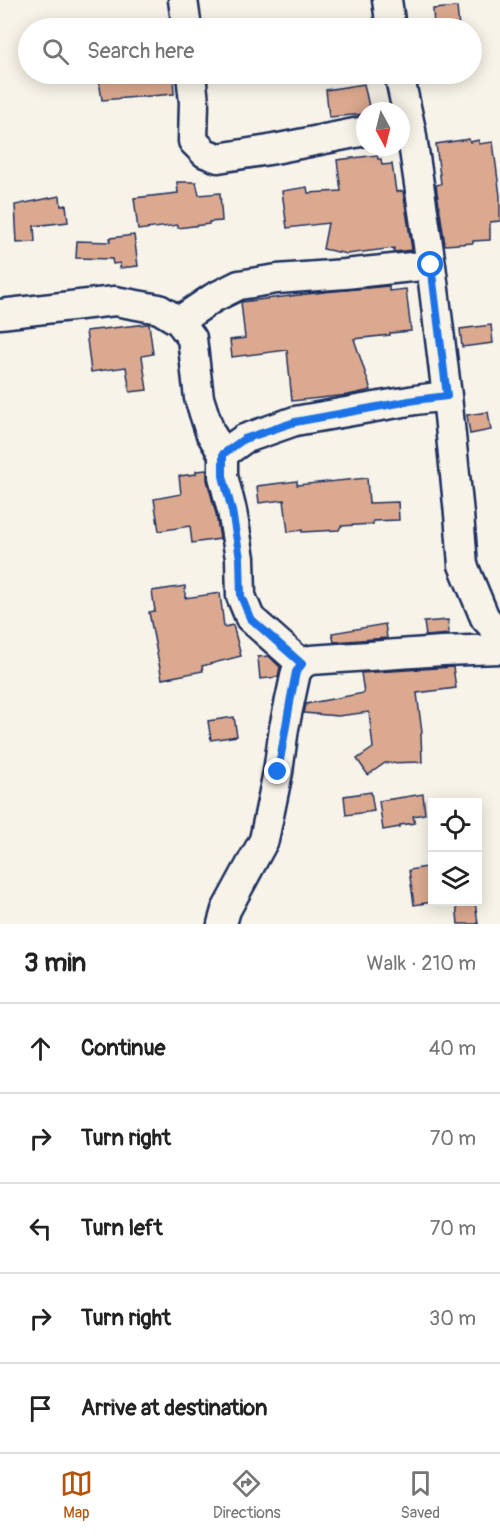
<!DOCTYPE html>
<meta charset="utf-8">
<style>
:root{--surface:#fff;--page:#f2f2f2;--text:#222;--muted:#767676;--line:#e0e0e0;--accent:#b45309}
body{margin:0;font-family:Pangolin,sans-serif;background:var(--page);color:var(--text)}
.controls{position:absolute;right:18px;bottom:18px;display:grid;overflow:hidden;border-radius:0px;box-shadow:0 3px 15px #0003}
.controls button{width:54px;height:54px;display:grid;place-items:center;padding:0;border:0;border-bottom:2px solid var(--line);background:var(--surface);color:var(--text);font:30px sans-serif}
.compass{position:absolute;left:356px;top:102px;width:54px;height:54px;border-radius:50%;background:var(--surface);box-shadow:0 3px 15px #0003;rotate:173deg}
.stop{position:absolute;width:18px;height:18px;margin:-14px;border:4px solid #1a73e8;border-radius:50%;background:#fff}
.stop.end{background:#1a73e8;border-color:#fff;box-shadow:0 2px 6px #0008}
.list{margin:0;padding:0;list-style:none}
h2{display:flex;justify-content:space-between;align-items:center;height:78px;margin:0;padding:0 24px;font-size:26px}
h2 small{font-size:20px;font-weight:400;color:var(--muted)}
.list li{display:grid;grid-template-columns:39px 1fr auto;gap:18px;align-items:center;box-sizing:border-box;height:90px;padding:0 24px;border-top:2px solid var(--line)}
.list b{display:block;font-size:22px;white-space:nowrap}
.list em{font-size:20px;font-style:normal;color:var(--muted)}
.icon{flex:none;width:33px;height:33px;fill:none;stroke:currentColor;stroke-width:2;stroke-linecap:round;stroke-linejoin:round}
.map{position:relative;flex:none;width:500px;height:924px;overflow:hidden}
.search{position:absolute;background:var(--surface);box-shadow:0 3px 15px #0003;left:18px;right:18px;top:18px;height:66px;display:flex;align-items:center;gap:15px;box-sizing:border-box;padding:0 21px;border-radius:33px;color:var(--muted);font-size:22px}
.sheet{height:528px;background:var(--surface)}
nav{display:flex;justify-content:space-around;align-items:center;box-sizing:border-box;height:84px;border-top:2px solid var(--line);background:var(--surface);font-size:16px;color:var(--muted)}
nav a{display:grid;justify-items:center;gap:3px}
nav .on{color:var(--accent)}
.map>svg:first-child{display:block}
.building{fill:#dba98f;stroke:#1b2f5e;stroke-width:1.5}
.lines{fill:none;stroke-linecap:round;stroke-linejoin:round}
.minor-casing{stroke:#1b2f5e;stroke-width:33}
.minor{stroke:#f7f3e8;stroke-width:28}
.route{stroke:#1a73e8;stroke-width:8}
</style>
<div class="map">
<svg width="500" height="924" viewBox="0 0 500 924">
<rect width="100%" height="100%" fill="#f7f3e8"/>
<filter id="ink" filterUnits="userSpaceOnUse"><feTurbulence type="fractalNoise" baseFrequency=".0167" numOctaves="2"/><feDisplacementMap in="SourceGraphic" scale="12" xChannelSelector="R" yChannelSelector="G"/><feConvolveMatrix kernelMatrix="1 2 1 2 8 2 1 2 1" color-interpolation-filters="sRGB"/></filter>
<g filter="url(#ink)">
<!-- building -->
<path class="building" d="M457 7 459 28H434L433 9Z
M98 74H135V81L173 78 174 94 102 100Z
M364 84 370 111H365V114L329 117 326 90Z
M469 139 470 142 479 140V144L493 142 500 196V221L490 222V240L473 241V243L445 245 436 185 441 184 436 144Z
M377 155 378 159H381L382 165 392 164 396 192 403 191 412 250 394 252V248L347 254 323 249 328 223 287 228 282 191 307 187 308 193 341 191 337 160Z
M177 182H196L199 195 220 193 222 221 209 222V224L178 228V225L138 230 134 198 178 193Z
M60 196 61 206 66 205 68 222 34 226 35 242 17 243 15 205Z
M134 235 138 266 120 268V263L113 264 112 259 76 258 77 241 110 242V238Z
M389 286V291L406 289 411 331 390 333V335L354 339 371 390 348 395 292 401 287 350 232 357 230 340 245 338 241 302 324 292Z
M147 324H149L153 354 142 356 147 390 130 392 126 367 91 372 86 331Z
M491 325 493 343 462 347 460 329Z
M488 412 491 430 470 434 467 415Z
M207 470V480L216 514 220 539 192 543 190 526 159 531 154 499 181 494 179 476 196 474V471Z
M367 478 369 503 398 502 399 520 373 521V524L341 526 339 530 302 532V530L288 532 284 500 259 503 257 486 297 481V485Z
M185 586V598L220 593 224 627 233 625 241 656 202 666 203 671 162 679 149 612 155 611 152 591Z
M448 620 449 634 426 636 424 622Z
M385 624 387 638 334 642 332 633Z
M269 656 280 667 278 677 260 679 258 657Z
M453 667 456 688 417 693 422 733 421 734 422 762 385 763 368 775 357 759 373 748 369 712 338 716 304 713 306 704 364 693 361 673Z
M234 717 237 736 211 740 208 721Z
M371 792 374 811 346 815 344 796Z
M423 794 425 814 413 816 415 823 400 825V827L383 830 379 801Z
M432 866V902L414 905 409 870Z
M456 902H475L478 924H458Z"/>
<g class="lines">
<defs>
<path id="minor" d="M183 0 187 28
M387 0 391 28
M191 74 194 102 193 141 205 153 218 158 269 150 365 131
M399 74 411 130 431 265 447 396 459 514 463 565 485 618 500 634
M0 314 115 301 159 309 179 321 192 338 199 398 210 432 223 454
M179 321 213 298 239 285 277 279 345 274 431 265
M302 664 250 618 241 596 240 558 232 511 223 476V454L244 439 295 421 415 400 447 396
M222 924 226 910 264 840 278 772 284 728 296 672 302 664 311 660 442 651 500 649"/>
</defs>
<!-- minor casing -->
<use href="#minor" class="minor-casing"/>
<!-- minor -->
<use href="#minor" class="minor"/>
</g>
</g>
<g class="lines" filter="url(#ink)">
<!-- route -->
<path class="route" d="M278 772 291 697 296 672 302 664 250 618 241 596 240 558 232 511 223 476V454L244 439 295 422 415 400 447 396 431 265"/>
</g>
</svg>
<div class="controls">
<button><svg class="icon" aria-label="locate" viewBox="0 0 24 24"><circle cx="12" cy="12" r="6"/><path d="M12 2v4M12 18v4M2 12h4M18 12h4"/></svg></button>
<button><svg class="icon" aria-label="layers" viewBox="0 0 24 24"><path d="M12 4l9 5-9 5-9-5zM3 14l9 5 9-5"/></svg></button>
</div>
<svg class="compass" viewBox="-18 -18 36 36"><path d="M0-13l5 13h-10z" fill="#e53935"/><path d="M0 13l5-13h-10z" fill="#767676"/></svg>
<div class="stop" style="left:431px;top:265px"></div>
<div class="stop end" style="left:278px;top:772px"></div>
<div class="search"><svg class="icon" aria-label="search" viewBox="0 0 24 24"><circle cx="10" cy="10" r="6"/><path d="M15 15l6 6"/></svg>Search here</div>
</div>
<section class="sheet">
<h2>3 min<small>Walk · 210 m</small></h2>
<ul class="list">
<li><svg class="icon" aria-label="ahead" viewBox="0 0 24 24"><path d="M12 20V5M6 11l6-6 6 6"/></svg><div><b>Continue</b></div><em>40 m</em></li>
<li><svg class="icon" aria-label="right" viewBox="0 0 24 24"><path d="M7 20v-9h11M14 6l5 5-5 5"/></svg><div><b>Turn right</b></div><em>70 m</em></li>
<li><svg class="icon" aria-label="left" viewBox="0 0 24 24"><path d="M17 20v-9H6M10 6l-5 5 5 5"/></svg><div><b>Turn left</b></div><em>70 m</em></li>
<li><svg class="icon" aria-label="right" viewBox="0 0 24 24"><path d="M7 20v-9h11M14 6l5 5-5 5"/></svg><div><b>Turn right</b></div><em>30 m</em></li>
<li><svg class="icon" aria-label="arrive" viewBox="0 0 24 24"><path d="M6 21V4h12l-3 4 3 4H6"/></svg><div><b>Arrive at destination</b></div></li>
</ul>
</section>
<nav>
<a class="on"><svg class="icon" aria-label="map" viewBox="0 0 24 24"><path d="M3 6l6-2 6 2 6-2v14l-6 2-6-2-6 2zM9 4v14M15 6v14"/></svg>Map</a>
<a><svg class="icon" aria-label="directions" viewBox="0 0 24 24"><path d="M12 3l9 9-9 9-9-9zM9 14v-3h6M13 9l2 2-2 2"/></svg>Directions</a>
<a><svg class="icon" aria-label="saved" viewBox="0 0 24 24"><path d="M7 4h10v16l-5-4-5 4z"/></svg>Saved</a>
</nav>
